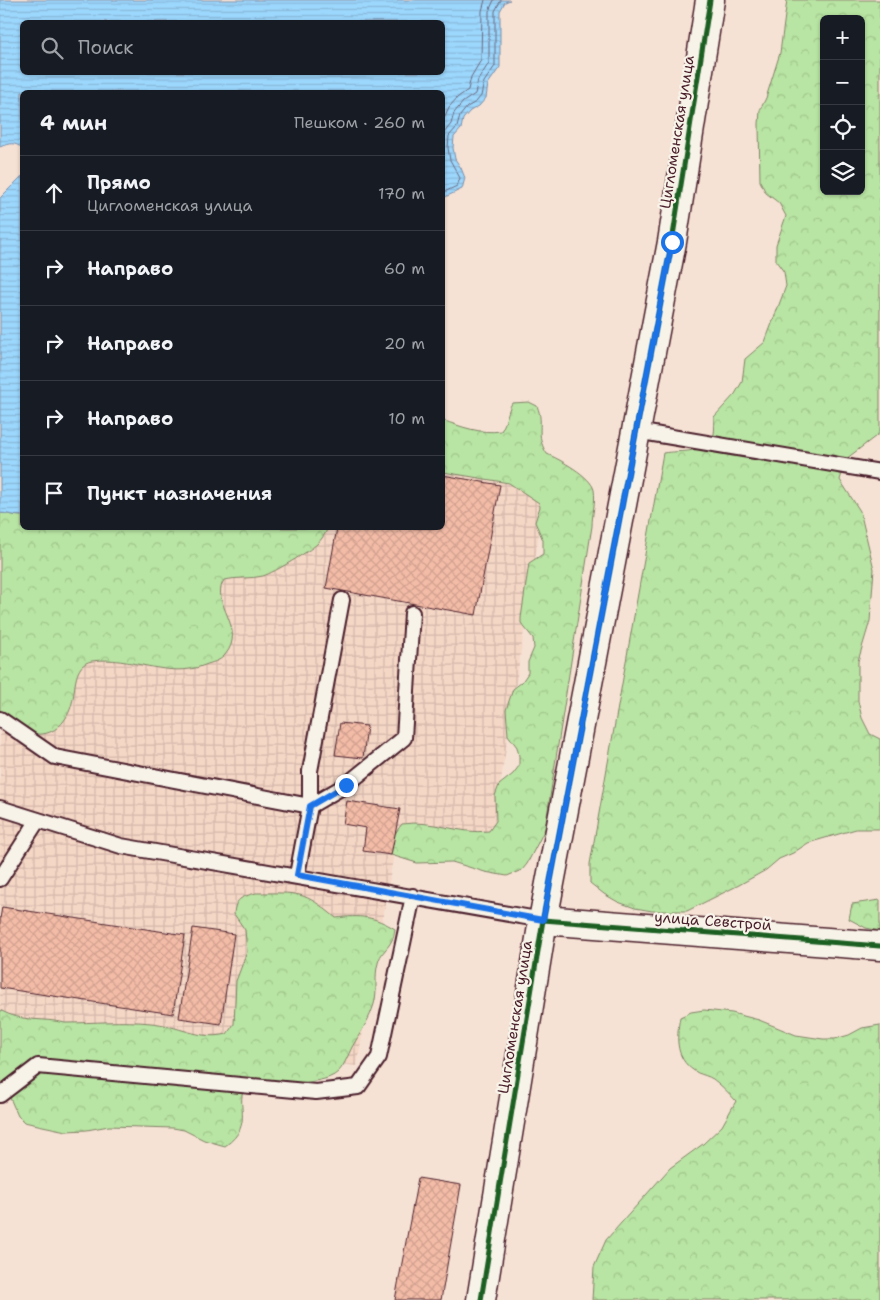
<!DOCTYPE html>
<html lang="ru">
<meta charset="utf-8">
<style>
:root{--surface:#171b24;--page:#20242c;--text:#f1f3f6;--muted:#9ea1a6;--line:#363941}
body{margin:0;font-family:"Shantell Sans",sans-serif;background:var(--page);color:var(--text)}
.controls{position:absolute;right:15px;top:15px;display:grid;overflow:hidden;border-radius:8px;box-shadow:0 1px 4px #0004}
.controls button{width:45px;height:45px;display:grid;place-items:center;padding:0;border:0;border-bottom:1px solid var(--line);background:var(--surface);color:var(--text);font:25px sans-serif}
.stop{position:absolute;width:15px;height:15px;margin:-11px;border:4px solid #1a73e8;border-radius:50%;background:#fff}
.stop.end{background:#1a73e8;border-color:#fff;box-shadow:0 1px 5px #0008}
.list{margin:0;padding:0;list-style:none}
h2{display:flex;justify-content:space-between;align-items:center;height:65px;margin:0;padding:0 20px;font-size:21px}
h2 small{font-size:16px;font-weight:400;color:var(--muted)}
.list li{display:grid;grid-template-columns:32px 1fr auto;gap:15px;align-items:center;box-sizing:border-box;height:75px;padding:0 20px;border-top:1px solid var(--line)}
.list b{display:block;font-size:19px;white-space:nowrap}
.list p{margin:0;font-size:16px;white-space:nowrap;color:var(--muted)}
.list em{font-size:16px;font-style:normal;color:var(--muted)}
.icon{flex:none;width:28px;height:28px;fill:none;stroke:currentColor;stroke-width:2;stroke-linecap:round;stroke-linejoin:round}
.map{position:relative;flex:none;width:880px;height:1300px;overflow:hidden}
.search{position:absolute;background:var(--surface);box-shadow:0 1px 4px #0004;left:20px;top:20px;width:425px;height:55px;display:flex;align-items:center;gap:12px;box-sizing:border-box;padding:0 18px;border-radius:8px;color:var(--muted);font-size:19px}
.panel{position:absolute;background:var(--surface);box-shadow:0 1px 4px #0004;left:20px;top:90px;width:425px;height:440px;border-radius:8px}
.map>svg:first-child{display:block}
.industrial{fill:url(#industrial-grid)}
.forest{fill:url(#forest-crowns);stroke:#818267;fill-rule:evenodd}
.water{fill:url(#water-rules);stroke:#7b8da9;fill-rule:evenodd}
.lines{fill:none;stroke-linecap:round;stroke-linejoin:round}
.shore{stroke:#6b697f;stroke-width:1}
.building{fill:url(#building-cross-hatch);stroke:#4a1f2b}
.lane-casing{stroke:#4a1f2b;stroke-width:18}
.street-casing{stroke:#4a1f2b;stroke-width:31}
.lane{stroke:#f7f3e8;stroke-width:14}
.street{stroke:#f7f3e8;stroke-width:28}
.cycleway-casing{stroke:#f7f3e8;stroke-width:8}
.cycleway{stroke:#1b5e20;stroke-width:5}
.route{stroke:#1a73e8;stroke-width:6}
.labels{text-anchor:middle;stroke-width:4.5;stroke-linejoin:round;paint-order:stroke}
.street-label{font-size:15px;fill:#4a1f2b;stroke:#f7f3e8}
</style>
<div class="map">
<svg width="880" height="1300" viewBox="0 0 880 1300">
<defs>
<pattern id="industrial-grid" width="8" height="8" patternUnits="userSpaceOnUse" patternTransform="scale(1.25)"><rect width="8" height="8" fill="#f5d7c6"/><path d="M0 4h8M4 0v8" fill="none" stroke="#d4b8aa"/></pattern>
<pattern id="forest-crowns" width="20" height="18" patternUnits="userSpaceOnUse" patternTransform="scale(1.25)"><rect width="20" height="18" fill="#b8e5a3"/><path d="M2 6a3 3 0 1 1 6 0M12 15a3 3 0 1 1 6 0" fill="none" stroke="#a0c48c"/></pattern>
<pattern id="water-rules" width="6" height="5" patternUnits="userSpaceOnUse" patternTransform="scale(1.25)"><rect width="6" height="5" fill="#9cd7fd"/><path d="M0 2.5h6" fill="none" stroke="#88b8d9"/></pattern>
<pattern id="building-cross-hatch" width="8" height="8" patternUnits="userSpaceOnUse" patternTransform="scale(1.25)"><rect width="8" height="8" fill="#f3bca7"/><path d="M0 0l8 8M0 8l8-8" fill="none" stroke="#d2a190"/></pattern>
</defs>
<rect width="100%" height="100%" fill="#f6e2d4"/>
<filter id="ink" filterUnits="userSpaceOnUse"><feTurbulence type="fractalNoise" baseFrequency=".02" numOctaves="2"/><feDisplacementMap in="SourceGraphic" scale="10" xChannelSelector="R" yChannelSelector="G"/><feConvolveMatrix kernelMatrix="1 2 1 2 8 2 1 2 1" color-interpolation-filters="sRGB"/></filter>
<g filter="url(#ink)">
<!-- industrial -->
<path class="industrial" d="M443 461 547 482 490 852 396 842 357 1066 0 1024V576L227 528H442Z"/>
<!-- forest -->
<path class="forest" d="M787 0H880V433L846 459 840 480 860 511 874 569 870 621 858 661V701L862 718 870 734 880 739V829H856L808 843 793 853 779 859 766 870 739 885 687 911H652L635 908 618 902 604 894 590 883V864L663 453C680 450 708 455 714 434 715 429 714 422 714 417L735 394 742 382 745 359 765 342 786 286 784 272 776 261V245L786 216 779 203 766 193 760 181 759 124 760 110 766 98 780 53ZM824 19H861V191H824Z
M529 402 537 406C545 424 534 434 547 454 559 459 591 476 594 490 596 502 592 514 592 526L545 829 527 864 522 870 507 876 485 872 452 862 417 863 391 855C387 844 395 833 402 824 432 819 459 835 489 831L496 821 495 796 499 785 513 774 519 766V756L517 747 508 735 506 710 513 689 522 682 528 673V662L534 648 533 638 521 623V618L529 563 543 554V540L535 522 540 507 539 503 509 483 443 472 442 420C462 427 480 434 501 431 507 422 507 412 512 403Z
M0 513C7 513 14 516 22 516V528H328C325 534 322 539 317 544 308 552 275 572 263 576 251 579 237 577 224 580 209 603 248 628 225 655 219 662 212 662 205 665 168 680 130 655 92 661 73 664 76 689 72 703 68 720 55 736 36 734 24 733 11 726 0 721Z
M256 893C298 893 303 890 336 918 360 915 374 916 395 929 394 933 394 938 392 940 388 949 380 953 378 963 374 976 378 991 374 1004 370 1018 362 1030 355 1042 349 1051 346 1064 338 1072 329 1081 308 1082 295 1083 280 1083 258 1074 247 1086 232 1101 257 1124 225 1146L204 1140 184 1130 173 1128 109 1126 87 1130 66 1131 24 1122 18 1116 10 1098 0 1085V1010C23 1023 41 1017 65 1023 94 1023 122 1020 151 1023 177 1025 200 1041 227 1034L234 1024 236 981 247 952 245 930 234 914C235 899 241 897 256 893Z
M880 900V931L866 928 849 919 852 904Z
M704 1010 732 1013 759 1020 796 1035 823 1039H835L849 1035 862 1028 880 1025V1300H592L594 1267 606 1240 670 1168 703 1144 722 1126 736 1101C729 1093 721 1085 713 1079 708 1076 703 1075 698 1073 675 1061 676 1039 680 1017L691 1012Z"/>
<!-- water -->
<path class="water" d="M0 0H510L505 2 500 11V67L488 84 486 98 479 106 470 111 463 119 461 129 454 137 453 148 455 159 461 168 465 178 462 189 443 198 442 92H22V148C15 142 9 143 0 147ZM22 22H442V72H22Z
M22 176V516C14 516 7 513 0 513V198Z"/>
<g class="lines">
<!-- shore -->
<path class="shore" d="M442 122 449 107 458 97 468 90 471 77 481 60 482 11 485 0
M442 142 444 133 451 124 454 113 463 102 475 94 478 80 489 63V11L494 0
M442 193 457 186 460 178 450 160 448 148 449 136 457 127 460 116 467 107 476 102 481 96 484 82 495 66V11L501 0"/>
</g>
<!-- building -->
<path class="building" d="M442 475 500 485 476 615 326 588 337 528H442Z
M340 723 367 726 363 758 335 755Z
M347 801 400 809 391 855 363 851 366 828 343 824Z
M2 907 185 935 173 1014 0 988V919Z
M193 928 234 934 221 1024 179 1018Z
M418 1178 461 1185 441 1300H395Z"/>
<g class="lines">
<defs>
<path id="lane" d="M636 431 880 472
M0 719 55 757 310 806 297 875
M310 806 346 785 404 738 412 613
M310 806V771L342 600
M0 808 121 846 543 920
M0 879 38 820
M0 1095 38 1066 316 1092 358 1087 379 1057 413 896"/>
<path id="street" d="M543 920 880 946
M481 1300 543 920 672 242 710 0"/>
</defs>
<!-- lane casing -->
<use href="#lane" class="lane-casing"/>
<!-- street casing -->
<use href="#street" class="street-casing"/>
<!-- lane -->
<use href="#lane" class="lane"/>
<!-- street -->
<use href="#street" class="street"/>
<defs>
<path id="cycleway" d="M543 920 880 946
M481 1300 543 920 672 242 710 0"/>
</defs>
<!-- cycleway casing -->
<use href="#cycleway" class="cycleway-casing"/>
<!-- cycleway -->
<use href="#cycleway" class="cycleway"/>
</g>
</g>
<g class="lines" filter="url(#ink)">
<!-- route -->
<path class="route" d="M346 785 310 806 297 875 543 920 672 242"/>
</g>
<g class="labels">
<!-- street labels -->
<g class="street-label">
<text transform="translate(677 132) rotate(-81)" y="5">Цигломенская улица</text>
<text transform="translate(713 921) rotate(4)" y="5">улица Севстрой</text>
<text transform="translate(515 1017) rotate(-81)" y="5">Цигломенская улица</text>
</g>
</g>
</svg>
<div class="controls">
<button>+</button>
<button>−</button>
<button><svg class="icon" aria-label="locate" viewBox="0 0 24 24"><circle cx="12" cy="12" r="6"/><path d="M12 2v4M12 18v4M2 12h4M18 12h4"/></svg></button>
<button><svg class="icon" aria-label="layers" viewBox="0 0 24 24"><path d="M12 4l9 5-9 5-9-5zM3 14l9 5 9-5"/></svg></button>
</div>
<div class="stop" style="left:672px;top:242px"></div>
<div class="stop end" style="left:346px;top:785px"></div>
<div class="search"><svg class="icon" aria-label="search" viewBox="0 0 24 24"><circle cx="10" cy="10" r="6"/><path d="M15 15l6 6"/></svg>Поиск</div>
<section class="panel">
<h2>4 мин<small>Пешком · 260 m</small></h2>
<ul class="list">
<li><svg class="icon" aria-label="ahead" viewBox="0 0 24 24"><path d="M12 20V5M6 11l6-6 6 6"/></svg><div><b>Прямо</b><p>Цигломенская улица</p></div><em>170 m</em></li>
<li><svg class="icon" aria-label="right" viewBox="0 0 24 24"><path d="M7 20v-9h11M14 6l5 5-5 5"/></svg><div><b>Направо</b></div><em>60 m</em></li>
<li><svg class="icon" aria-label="right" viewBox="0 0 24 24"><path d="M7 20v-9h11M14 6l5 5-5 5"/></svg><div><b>Направо</b></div><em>20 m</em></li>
<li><svg class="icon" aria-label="right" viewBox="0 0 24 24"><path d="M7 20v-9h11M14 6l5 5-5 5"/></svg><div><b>Направо</b></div><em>10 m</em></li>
<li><svg class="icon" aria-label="arrive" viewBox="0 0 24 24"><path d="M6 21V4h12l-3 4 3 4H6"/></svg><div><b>Пункт назначения</b></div></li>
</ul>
</section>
</div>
